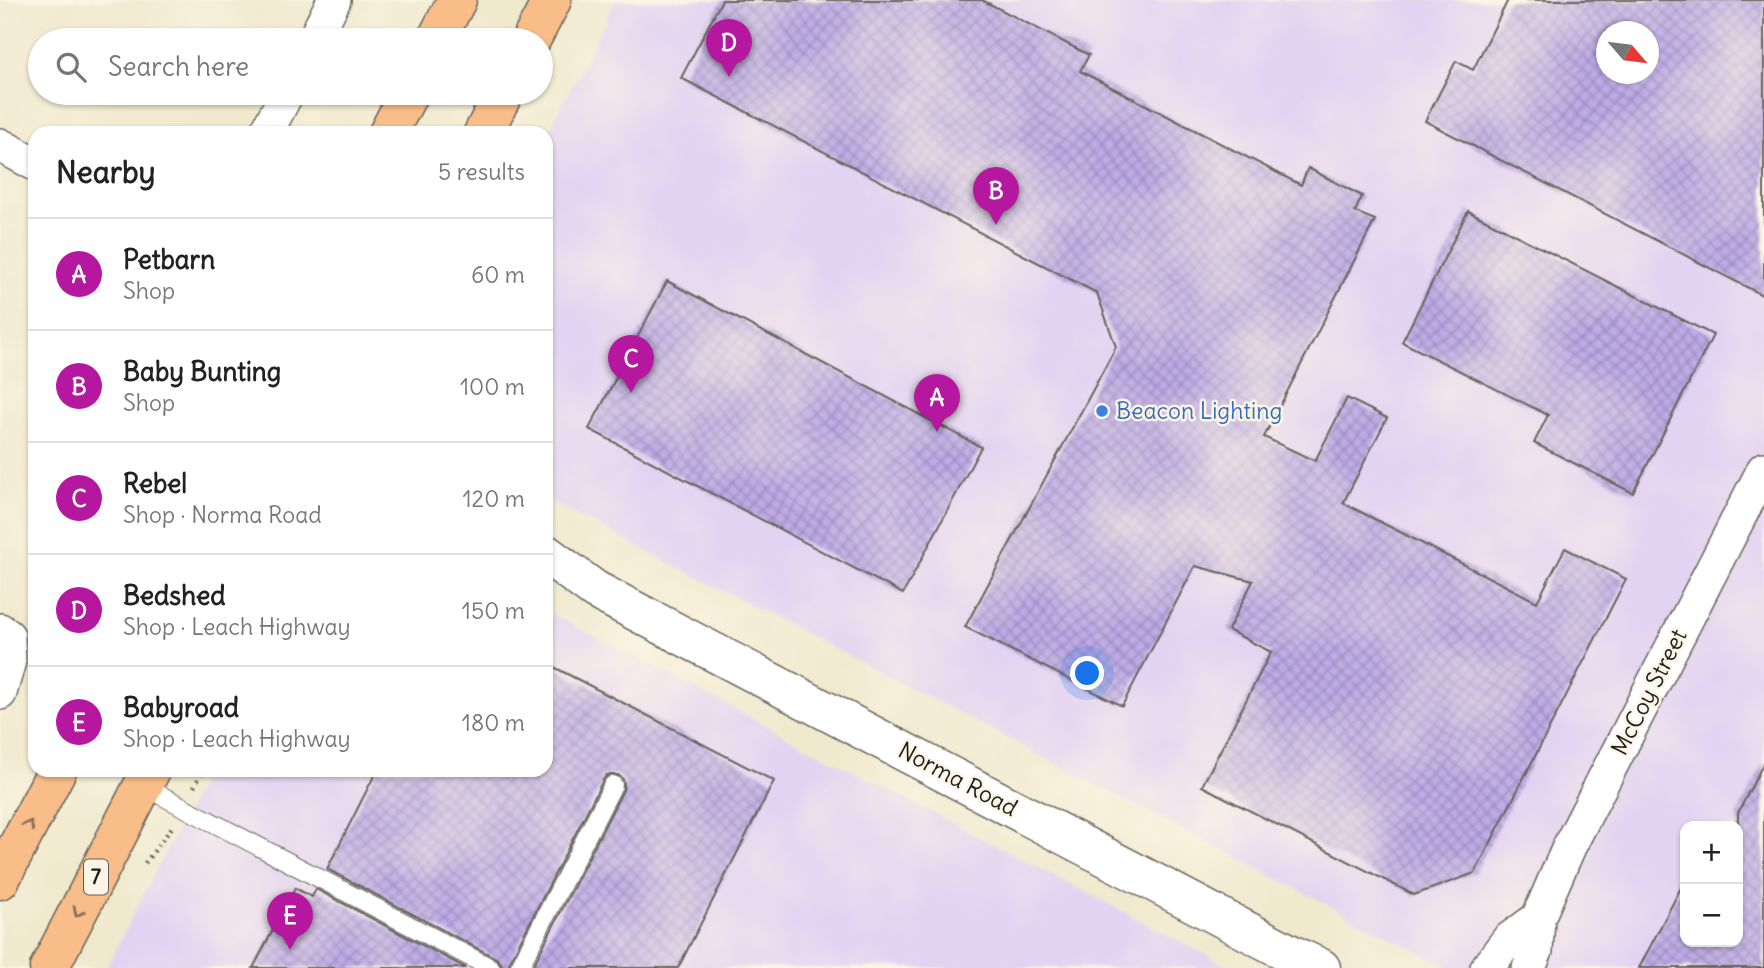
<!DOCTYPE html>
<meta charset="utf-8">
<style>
:root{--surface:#fff;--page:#f2f2f2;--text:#222;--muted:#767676;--line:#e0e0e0;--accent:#b5179e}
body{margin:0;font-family:Delius,sans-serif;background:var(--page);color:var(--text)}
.controls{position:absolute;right:21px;bottom:21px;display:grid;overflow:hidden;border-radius:14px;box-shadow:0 2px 5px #0004}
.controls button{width:63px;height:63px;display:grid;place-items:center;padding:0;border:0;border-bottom:2px solid var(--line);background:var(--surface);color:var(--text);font:35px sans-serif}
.compass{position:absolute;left:1596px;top:21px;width:63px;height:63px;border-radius:50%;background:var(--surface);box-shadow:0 2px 5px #0004;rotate:118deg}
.you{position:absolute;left:1088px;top:674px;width:24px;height:24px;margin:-18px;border:5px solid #fff;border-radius:50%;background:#1a73e8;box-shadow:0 0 0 10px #1a73e833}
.badge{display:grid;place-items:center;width:46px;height:46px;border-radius:50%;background:var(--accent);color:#fff;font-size:23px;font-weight:700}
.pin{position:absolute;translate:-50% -58px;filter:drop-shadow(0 2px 4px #0008)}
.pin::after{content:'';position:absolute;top:37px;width:24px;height:21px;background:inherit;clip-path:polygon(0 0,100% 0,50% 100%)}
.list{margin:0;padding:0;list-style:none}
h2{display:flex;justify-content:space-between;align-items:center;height:91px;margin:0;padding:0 28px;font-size:30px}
h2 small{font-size:23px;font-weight:400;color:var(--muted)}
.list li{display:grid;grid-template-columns:46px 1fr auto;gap:21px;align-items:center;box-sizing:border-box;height:112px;padding:0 28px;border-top:2px solid var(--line)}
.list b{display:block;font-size:26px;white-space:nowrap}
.list p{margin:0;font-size:23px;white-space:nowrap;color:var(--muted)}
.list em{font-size:23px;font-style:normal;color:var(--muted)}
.icon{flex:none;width:38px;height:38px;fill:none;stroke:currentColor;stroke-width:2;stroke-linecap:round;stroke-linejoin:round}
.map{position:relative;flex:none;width:1764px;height:968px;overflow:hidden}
.search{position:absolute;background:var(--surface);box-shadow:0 2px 5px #0004;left:28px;top:28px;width:525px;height:77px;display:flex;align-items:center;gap:18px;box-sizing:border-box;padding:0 24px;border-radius:38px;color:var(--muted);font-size:26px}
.panel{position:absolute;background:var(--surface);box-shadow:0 2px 5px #0004;left:28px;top:126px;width:525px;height:651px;border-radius:21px}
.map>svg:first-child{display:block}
.built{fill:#e3d3f2;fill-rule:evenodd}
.building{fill:url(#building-cross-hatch);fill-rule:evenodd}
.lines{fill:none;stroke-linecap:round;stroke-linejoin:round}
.service-casing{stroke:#66645a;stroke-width:20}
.minor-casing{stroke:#66645a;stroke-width:36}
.tertiary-casing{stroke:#66645a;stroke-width:41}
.trunk-casing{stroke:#66645a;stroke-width:41}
.path{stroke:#66645a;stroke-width:4.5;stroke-dasharray:2 5;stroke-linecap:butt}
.service{stroke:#fff;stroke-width:18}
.minor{stroke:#fff;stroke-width:33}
.tertiary{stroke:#fff;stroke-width:38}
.trunk{stroke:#f8bd89;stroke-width:38}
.oneway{stroke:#8a6c52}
.shop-dot{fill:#3f7fe0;stroke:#fcf5e5;stroke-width:2.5}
.labels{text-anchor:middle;stroke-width:5;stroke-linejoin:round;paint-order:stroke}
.shield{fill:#fcf5e5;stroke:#5f5d58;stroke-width:2}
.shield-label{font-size:21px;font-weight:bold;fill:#1c1c1c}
.shop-label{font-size:23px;fill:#366cbe;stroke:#fcf5e5;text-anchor:start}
.street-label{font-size:23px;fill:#1c1c1c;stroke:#fcf5e5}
</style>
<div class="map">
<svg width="1764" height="968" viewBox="0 0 1764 968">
<defs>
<pattern id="building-cross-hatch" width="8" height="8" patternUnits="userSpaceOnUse" patternTransform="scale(1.75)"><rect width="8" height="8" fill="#bfabe7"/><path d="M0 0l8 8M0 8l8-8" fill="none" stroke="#9a8aba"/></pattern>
</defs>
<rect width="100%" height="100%" fill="#fcf5e5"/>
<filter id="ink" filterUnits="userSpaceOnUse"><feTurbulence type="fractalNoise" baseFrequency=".0143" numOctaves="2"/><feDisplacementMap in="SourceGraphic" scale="14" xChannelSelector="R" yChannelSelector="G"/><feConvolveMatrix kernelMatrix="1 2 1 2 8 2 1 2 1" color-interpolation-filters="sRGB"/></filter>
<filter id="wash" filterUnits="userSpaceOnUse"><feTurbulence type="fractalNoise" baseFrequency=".00686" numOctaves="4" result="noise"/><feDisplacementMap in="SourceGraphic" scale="28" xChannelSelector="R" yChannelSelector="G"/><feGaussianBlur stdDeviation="1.57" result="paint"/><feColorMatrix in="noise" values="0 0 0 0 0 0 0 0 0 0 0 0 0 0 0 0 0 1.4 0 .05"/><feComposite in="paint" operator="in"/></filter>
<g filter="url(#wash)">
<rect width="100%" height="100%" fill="#f0e9ce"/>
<!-- built -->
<path class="built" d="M616 0H1764V968H1450L546 499V136ZM1606 32H1648V74H1606ZM1685 826H1738V942H1685Z
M546 611 1231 968H106L207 770H546Z"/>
<g id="blocks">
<!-- building -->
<path class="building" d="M722 0H982L1089 55 1080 71 1301 185 1308 168 1362 196 1355 212 1375 220 1264 437 1315 461 1347 398 1387 418 1343 503 1537 602 1565 548 1626 579 1475 873 1414 895 1202 786 1271 652 1228 630 1253 581 1195 566 1122 706 965 627 1116 347 1097 293 681 78Z
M1508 0H1764V296L1425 121 1456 61 1473 70ZM1606 32H1648V74H1606Z
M1468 211 1713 335 1633 493 1534 443 1548 415 1402 342Z
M667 281 981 447 903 594 589 429Z
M546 663 774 781 678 968H532L623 790 624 785 623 779 618 775H607L603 780 509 963 508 968H502L501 963 496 958 327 869 377 770H546Z
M1764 762V968H1639L1685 880V942H1738V813Z
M295 888 312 897 316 889 466 968H253Z"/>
</g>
</g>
<g filter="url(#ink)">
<use href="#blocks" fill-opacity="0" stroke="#66645a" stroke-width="2"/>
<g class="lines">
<defs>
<path id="service" d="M143 786 491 968
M519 968 613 785"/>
<path id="minor" d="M314 40 334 0
M266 133 287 93
M0 145 35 164
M0 630 8 636 9 661 0 693
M1487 968 1508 940 1538 918
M1529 968 1536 951 1538 918 1569 847 1764 469"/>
<path id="tertiary" d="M546 554 595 590 1293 955 1321 968"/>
<path id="trunk" d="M436 40 457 0
M531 40 552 0
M388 133 409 93
M483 133 504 93
M0 880 57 770
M49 968 151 770"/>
</defs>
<!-- service casing -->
<use href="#service" class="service-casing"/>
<!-- minor casing -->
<use href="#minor" class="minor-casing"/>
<!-- tertiary casing -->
<use href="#tertiary" class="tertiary-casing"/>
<!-- trunk casing -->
<use href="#trunk" class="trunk-casing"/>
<!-- path -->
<path class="path" d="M194 787 203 770
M145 863 173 826"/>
<!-- service -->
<use href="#service" class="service"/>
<!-- minor -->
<use href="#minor" class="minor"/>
<!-- tertiary -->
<use href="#tertiary" class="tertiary"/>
<!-- trunk -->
<use href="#trunk" class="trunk"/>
</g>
<!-- one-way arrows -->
<defs><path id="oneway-chevron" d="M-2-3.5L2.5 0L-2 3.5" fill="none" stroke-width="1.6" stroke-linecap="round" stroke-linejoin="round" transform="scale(1.75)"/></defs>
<g class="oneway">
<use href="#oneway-chevron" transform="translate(29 825) rotate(-63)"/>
<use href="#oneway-chevron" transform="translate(78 912) rotate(117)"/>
</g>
</g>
<!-- markers -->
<circle class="shop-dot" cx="1102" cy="411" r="7"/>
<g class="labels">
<!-- shield labels -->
<rect class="shield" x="84" y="859.5" width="24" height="35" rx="5"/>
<g class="shield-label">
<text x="96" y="884">7</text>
</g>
<!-- shop labels -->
<g class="shop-label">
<text x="1116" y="419">Beacon Lighting</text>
</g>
<!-- street labels -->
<g class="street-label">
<text transform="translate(1649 692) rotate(-63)" y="8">McCoy Street</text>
<text transform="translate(958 779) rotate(28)" y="8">Norma Road</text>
</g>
</g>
</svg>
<div class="controls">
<button>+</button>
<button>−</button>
</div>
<svg class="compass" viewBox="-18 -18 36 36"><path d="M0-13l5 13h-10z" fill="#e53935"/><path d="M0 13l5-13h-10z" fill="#767676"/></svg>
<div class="you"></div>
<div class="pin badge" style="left:937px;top:432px">A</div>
<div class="pin badge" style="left:996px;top:225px">B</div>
<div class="pin badge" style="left:631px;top:393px">C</div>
<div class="pin badge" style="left:729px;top:77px">D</div>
<div class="pin badge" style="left:290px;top:950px">E</div>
<div class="search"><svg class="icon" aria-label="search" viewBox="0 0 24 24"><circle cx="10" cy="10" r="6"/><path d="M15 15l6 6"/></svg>Search here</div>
<section class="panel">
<h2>Nearby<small>5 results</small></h2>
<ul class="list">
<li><span class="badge">A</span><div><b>Petbarn</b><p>Shop</p></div><em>60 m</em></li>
<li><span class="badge">B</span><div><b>Baby Bunting</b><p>Shop</p></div><em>100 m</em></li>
<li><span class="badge">C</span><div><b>Rebel</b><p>Shop · Norma Road</p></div><em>120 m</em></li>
<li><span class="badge">D</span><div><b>Bedshed</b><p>Shop · Leach Highway</p></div><em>150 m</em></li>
<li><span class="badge">E</span><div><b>Babyroad</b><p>Shop · Leach Highway</p></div><em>180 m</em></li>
</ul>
</section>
</div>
